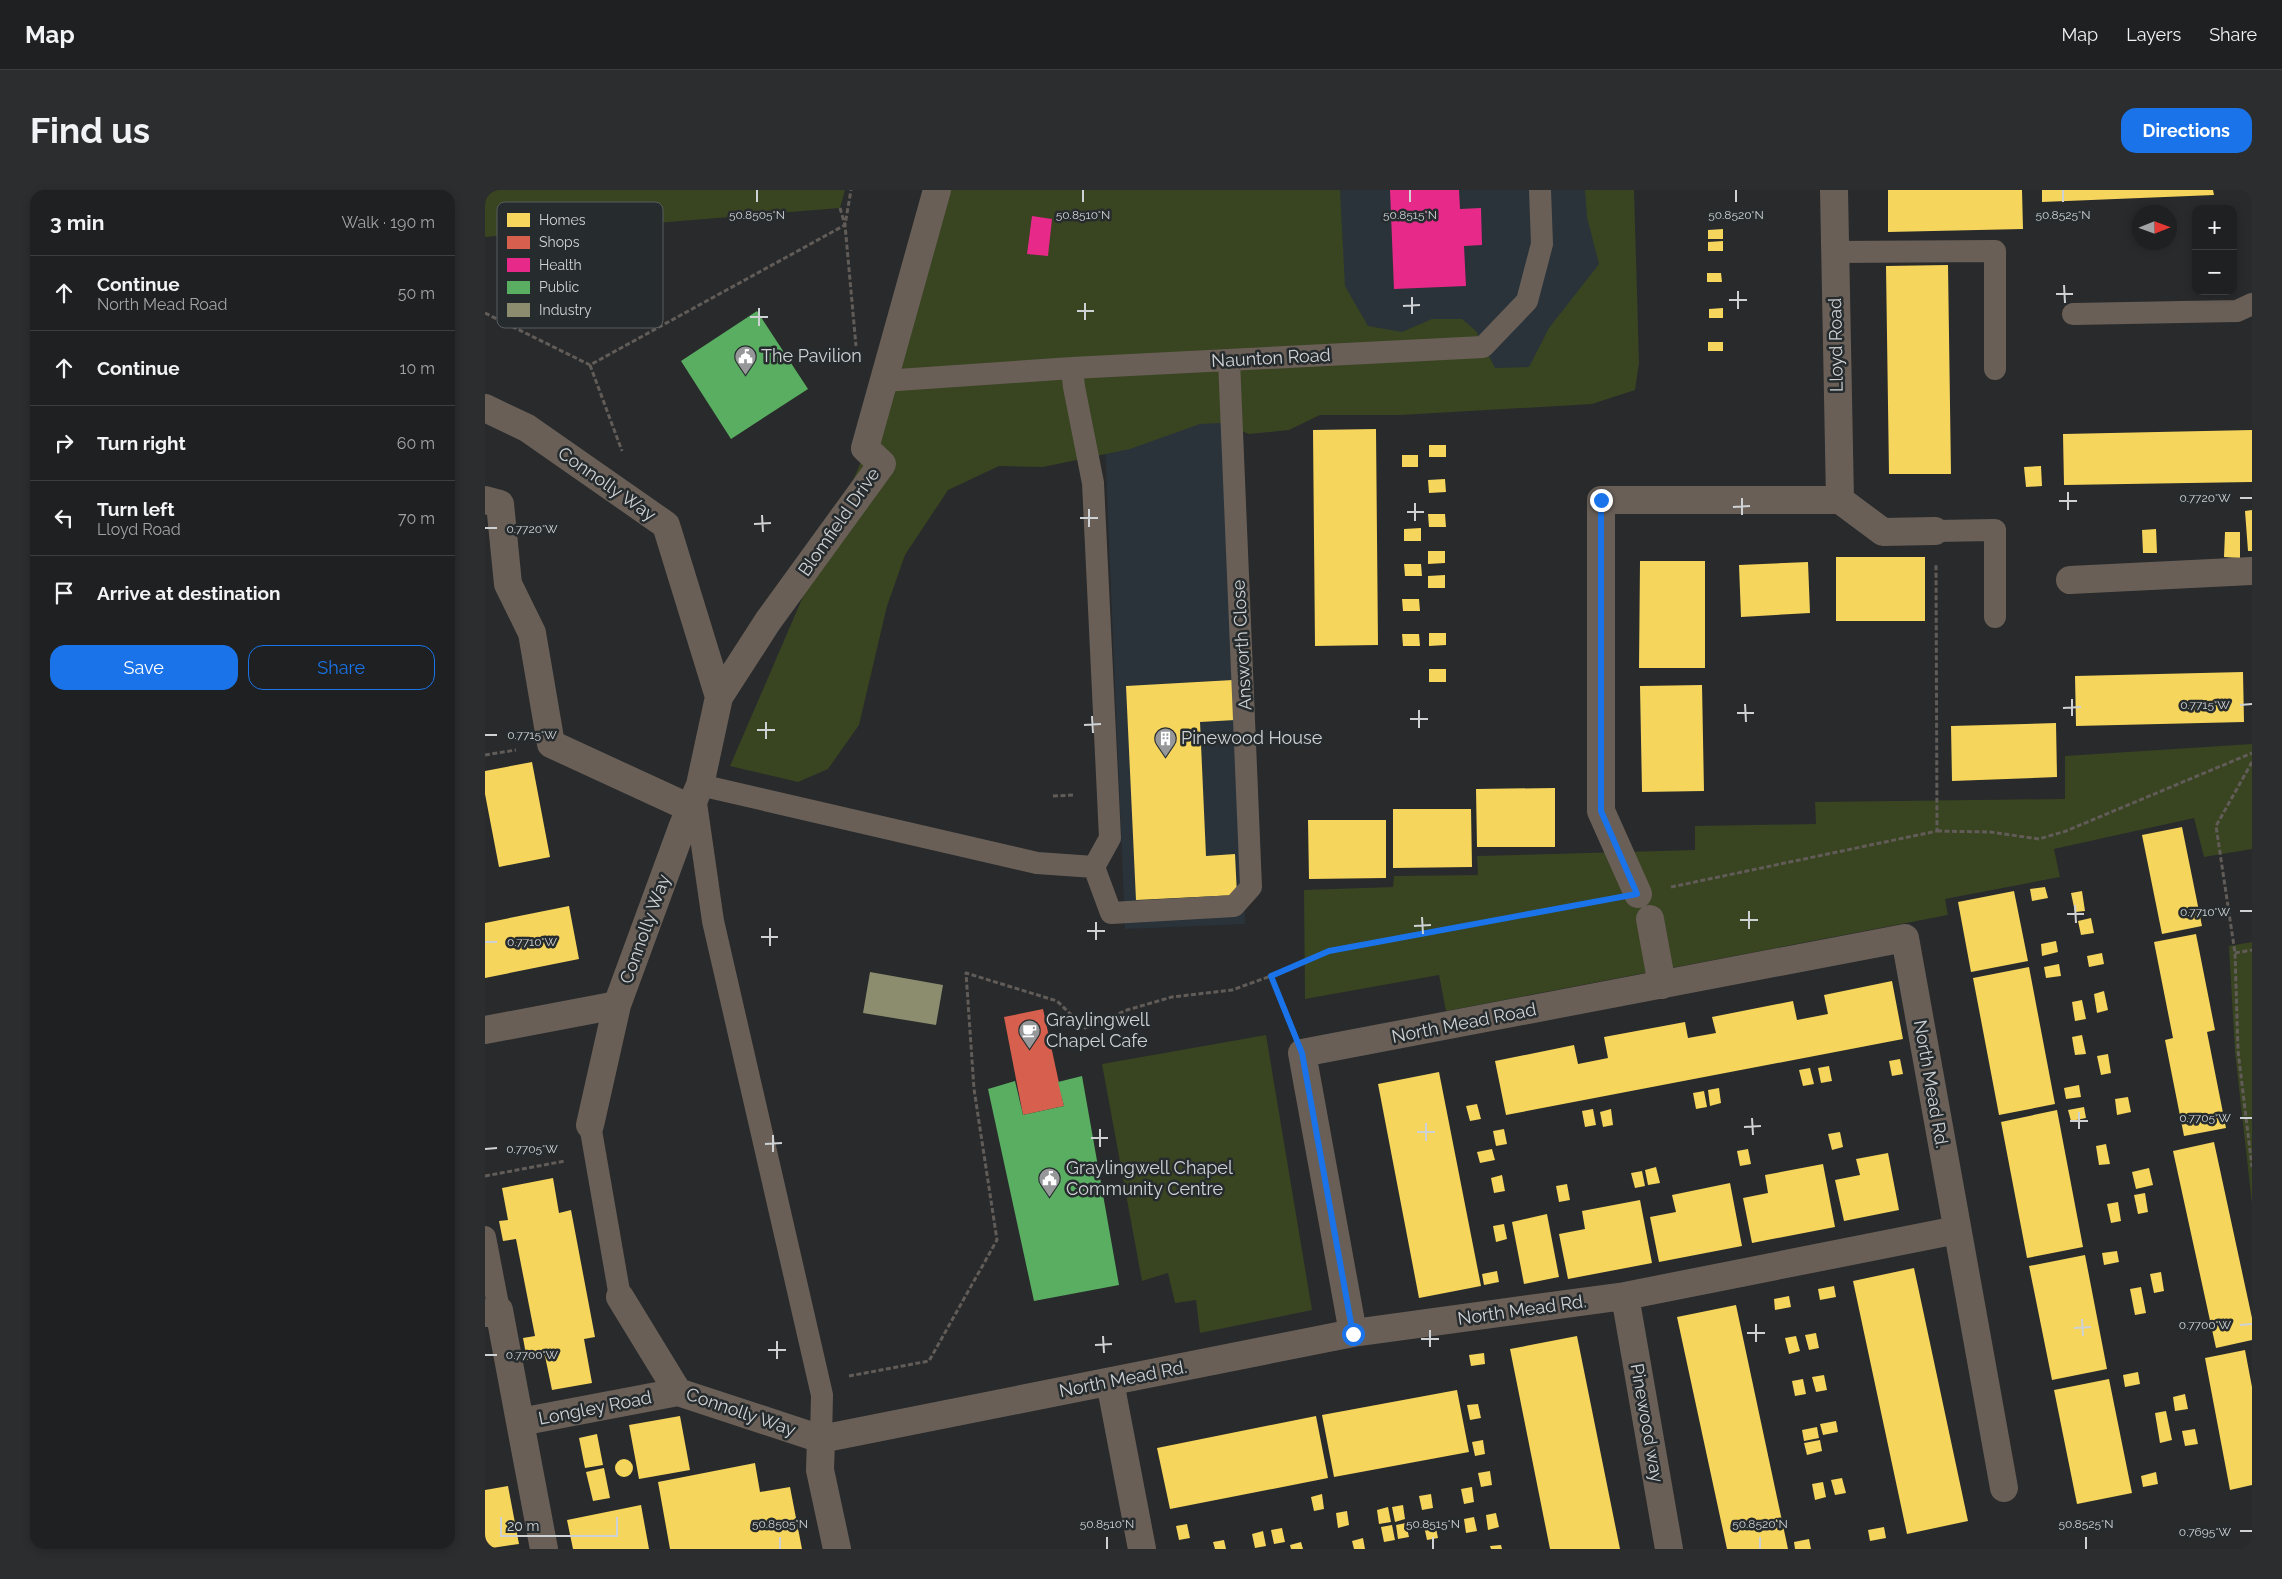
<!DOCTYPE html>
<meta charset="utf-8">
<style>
:root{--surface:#1e2021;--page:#2b2d2e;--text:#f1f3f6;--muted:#a1a3a5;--line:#3c3e3f;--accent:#1a73e8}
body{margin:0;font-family:Raleway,sans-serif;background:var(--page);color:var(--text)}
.controls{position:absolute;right:15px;top:15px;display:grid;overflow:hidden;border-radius:10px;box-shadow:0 2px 8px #0003}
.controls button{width:45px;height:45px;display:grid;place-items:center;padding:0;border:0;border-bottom:1px solid var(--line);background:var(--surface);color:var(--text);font:25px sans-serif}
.compass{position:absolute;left:1647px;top:15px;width:45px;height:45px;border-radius:50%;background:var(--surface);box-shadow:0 2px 8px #0003;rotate:89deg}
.scale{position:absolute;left:15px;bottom:12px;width:118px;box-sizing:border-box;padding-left:5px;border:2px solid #cfd2d4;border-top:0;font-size:14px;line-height:18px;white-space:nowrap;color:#cfd2d4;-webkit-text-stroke:4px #262b2e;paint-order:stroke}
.stop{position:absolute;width:15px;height:15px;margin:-11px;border:4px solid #1a73e8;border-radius:50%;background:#fff}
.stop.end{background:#1a73e8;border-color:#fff;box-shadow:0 1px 5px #0008}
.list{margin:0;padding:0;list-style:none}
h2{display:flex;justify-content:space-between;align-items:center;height:65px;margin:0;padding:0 20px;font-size:21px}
h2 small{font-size:16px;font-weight:400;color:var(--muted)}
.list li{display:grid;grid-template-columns:32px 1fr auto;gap:15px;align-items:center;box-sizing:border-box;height:75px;padding:0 20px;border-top:1px solid var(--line)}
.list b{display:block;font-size:19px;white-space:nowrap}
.list p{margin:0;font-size:16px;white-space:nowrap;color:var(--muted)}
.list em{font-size:16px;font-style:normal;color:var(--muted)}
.actions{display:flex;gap:10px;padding:15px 20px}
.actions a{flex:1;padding:11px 0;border:1px solid var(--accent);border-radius:15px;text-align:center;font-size:18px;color:var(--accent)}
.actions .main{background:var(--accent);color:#fff}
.icon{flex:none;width:28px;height:28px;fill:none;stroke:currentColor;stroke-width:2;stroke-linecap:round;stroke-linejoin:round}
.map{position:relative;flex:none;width:1767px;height:1359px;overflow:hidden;border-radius:15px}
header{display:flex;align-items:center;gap:30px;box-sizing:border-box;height:70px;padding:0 25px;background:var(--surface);border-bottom:1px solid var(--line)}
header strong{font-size:24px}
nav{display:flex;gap:28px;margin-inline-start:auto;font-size:18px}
.intro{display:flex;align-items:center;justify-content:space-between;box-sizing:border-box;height:120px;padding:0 30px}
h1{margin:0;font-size:35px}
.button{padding:12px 22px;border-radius:15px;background:var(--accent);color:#fff;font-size:18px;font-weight:700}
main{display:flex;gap:30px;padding:0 30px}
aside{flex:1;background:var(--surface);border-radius:15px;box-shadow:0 2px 8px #0003}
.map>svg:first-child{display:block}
.built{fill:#2a333a}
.green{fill:#394421}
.homes{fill:#f6d55c}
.shops{fill:#d6604d}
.health{fill:#e7298a}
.public{fill:#5aae61}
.industry{fill:#8c8c6e}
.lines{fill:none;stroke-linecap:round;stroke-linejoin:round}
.path{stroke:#615c58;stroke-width:3;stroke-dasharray:5 2.5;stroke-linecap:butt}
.service{stroke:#695f57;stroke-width:22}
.minor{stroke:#695f57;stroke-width:28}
.route{stroke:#1a73e8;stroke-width:6}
.ticks{fill:none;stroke:#cfd2d4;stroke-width:2}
.labels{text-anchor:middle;stroke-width:5;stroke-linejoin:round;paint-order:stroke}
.street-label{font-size:18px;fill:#cfd2d4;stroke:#262b2e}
.poi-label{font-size:18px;fill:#cfd2d4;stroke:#262b2e;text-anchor:start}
.key{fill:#262b2e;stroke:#595d60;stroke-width:1}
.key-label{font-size:14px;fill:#cfd2d4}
.ticks-label{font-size:12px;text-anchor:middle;fill:#cfd2d4;stroke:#262b2e;stroke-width:5;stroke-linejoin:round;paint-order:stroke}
</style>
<header>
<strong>Map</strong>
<nav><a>Map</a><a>Layers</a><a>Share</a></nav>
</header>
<div class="intro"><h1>Find us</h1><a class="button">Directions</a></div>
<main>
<aside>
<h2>3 min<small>Walk · 190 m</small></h2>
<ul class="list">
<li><svg class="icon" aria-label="ahead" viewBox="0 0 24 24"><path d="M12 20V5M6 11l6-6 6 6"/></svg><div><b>Continue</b><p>North Mead Road</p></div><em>50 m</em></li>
<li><svg class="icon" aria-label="ahead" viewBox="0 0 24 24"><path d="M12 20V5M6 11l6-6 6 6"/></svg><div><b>Continue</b></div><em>10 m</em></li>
<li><svg class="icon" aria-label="right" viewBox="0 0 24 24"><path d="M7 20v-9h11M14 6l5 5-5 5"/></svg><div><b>Turn right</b></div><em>60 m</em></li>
<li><svg class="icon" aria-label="left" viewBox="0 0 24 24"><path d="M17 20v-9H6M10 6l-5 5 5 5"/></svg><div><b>Turn left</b><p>Lloyd Road</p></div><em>70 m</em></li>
<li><svg class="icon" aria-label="arrive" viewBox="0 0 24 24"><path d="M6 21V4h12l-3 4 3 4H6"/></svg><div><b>Arrive at destination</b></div></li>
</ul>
<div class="actions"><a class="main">Save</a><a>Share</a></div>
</aside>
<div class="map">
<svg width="1767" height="1359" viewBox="0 0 1767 1359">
<rect width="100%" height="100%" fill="#282a2c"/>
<!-- built -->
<path class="built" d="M448 0H1149L1154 173 406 202Z
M739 199 760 734 640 739 618 204Z"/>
<!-- green -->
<path class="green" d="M0 0H360L355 18 0 47Z
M448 0H855L860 96 883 136 917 142 947 129H977L991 141 1010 178 1044 177 1064 138 1114 74 1102 27 1100 0H1149L1154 173 1150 200 1107 214 916 225H835L804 240 764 244 735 233 715 234 645 259 558 277 514 276 463 300 420 365 402 416 374 535 343 579 313 592 245 576 406 202Z
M1767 554V659L1719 667 1709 628 1569 659 1575 687 1460 709 1463 725 961 821 954 785 820 809 819 700 908 697 909 686 993 685 992 666 1210 660V636L1331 634 1330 612 1580 609V566Z
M1767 752V1014L1750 862 1744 756Z
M781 845 827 1120 715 1143 711 1110 690 1113 683 1083 657 1091 617 874Z"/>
<!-- homes -->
<path class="homes" d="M1403 0H1537L1538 39 1403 42Z
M1557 0H1728L1729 5 1557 12Z
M1238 39V49H1223V40Z
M1238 51V61H1223V52Z
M1463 75 1466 284H1404L1401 76Z
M1222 83H1236L1237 92H1222Z
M1238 118V128H1224V119Z
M1223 152H1238V161H1223Z
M891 239 893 455 830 456 828 240Z
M1767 240V292L1579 295 1578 244Z
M944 255H961V267H944Z
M917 265H933V277H917Z
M1556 276 1557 296 1541 297 1539 277Z
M960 289 961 302 944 303 943 290Z
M1767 320V361H1763L1760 321Z
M943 324H960L961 337H944Z
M936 338V351H919V339Z
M1671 339 1672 363H1658L1657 340Z
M1740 342H1755V368L1739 367Z
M943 361H960V373L943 374Z
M1351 367H1440V431H1351Z
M1155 371H1220V478H1154Z
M1323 372 1325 423 1256 427 1254 375Z
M919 374H936L937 386H920Z
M960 385V398H943V386Z
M917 409H934L935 421H918Z
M944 443H961V455L944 456Z
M917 444H934L935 456H918Z
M944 479H961V492H944Z
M1758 482 1759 532 1591 536 1590 486Z
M748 490 750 530 715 532 721 666 750 664 752 705 651 710 641 496Z
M1217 495 1219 601 1157 602 1155 496Z
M1571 533 1572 587 1467 591 1466 536Z
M47 572 65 667 14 677 0 604V581Z
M1070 598V657H992L991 599Z
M908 619H986L987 677 908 678Z
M823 630H901V688L824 689Z
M1697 637 1717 736 1677 744 1657 645Z
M1560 697 1563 708 1547 711 1545 699Z
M1529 701 1543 771 1486 782 1473 712Z
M1597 701 1600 721 1590 722 1586 703Z
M84 716 94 769 0 788V733Z
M1606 728 1609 743 1596 745 1593 731Z
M1711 744 1730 840 1722 842 1741 938 1699 946 1680 850 1688 848 1669 752Z
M1571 751 1573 762 1557 766 1556 754Z
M1617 763 1619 774 1604 777 1602 766Z
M1574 774 1576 786 1561 788 1559 777Z
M1544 777 1570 914 1514 925 1488 788Z
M1407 791 1418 849 1021 925 1010 871 1089 855 1093 874 1123 868 1119 847 1200 832 1203 848 1231 843 1227 827 1308 811 1312 830 1343 824 1339 805Z
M1619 801 1623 820 1612 823 1609 804Z
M1597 810 1601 829 1590 831 1587 812Z
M1597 845 1601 864 1590 865 1587 847Z
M1623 864 1626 883 1616 885 1612 866Z
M1415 869 1418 884 1407 886 1404 871Z
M1344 876 1347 891 1336 893 1333 878Z
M1325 878 1329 894 1318 896 1314 880Z
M954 882 996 1096 934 1108 893 894Z
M1594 895 1596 907 1581 909 1579 898Z
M1234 898 1236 913 1225 916 1223 900Z
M1219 901 1222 917 1211 919 1208 903Z
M1643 907 1646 922 1632 925 1630 909Z
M992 914 996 929 985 931 981 916Z
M1599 917 1601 928 1586 931 1583 920Z
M1108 919 1111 935 1100 937 1097 921Z
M1126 919 1128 935 1118 937 1115 922Z
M1572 920 1598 1057 1542 1068 1516 932Z
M1019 939 1022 954 1011 956 1008 941Z
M1355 942 1358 957 1347 960 1343 944Z
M1729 952 1767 1128V1150L1731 1158 1688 961Z
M1621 954 1625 974 1614 975 1611 956Z
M1007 959 1010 970 995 973 992 962Z
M1263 959 1266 974 1255 976 1252 961Z
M1403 963 1414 1020 1359 1031 1350 990 1375 985 1371 969Z
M1338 974 1350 1037 1267 1053 1258 1008 1283 1003 1280 985Z
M1171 977 1175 993 1163 995 1160 980Z
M1664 978 1668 995 1651 999 1647 982Z
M1157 981 1160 996 1150 998 1146 983Z
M1017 985 1020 1001 1009 1003 1006 988Z
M68 988 74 1023 86 1020 110 1147 99 1149 107 1193 67 1200 60 1166 42 1170 38 1148 50 1146 31 1049 18 1051 14 1031 23 1030 17 998Z
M1245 993 1257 1056 1174 1072 1165 1027 1191 1022 1187 1005Z
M1082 994 1085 1010 1074 1012 1071 996Z
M1660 1003 1663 1022 1653 1024 1649 1005Z
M1155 1010 1167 1073 1083 1089 1074 1044 1100 1039 1097 1021Z
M1633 1012 1636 1031 1626 1033 1622 1014Z
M1062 1024 1074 1087 1039 1094 1027 1032Z
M1019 1034 1022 1049 1011 1052 1008 1036Z
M1632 1061 1634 1072 1619 1075 1617 1063Z
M1600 1065 1622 1179 1567 1190 1544 1076Z
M1429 1078 1483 1331 1422 1344 1368 1091Z
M1012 1081 1014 1092 999 1095 997 1084Z
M1676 1082 1679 1101 1669 1103 1665 1084Z
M1349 1096 1351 1107 1335 1110 1333 1099Z
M1656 1097 1661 1123 1650 1125 1645 1099Z
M1304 1106 1306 1117 1290 1120 1289 1109Z
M1251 1115 1303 1359H1242L1192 1127Z
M1331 1143 1334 1158 1324 1160 1320 1145Z
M1092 1146 1135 1359H1065L1025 1159Z
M1311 1146 1315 1161 1304 1164 1300 1148Z
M1760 1160 1767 1197V1295L1745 1300 1720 1168Z
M999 1163 1000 1174 986 1176 984 1165Z
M1653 1182 1655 1194 1640 1197 1638 1185Z
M1339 1185 1342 1200 1331 1202 1327 1187Z
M1318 1189 1321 1204 1310 1206 1307 1191Z
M1624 1189 1647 1303 1592 1314 1569 1200Z
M972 1200 984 1262 849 1287 837 1225Z
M1700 1204 1703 1219 1690 1221 1688 1207Z
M993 1214 996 1228 985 1230 982 1215Z
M1681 1221 1687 1250 1675 1253 1670 1223Z
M195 1226 205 1280 154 1289 144 1235Z
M831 1226 843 1288 685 1319 672 1258Z
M1351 1231 1353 1242 1338 1245 1335 1234Z
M1332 1237 1334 1248 1319 1251 1317 1240Z
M1710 1239 1713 1254 1700 1256 1697 1241Z
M112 1244 118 1275 100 1278 94 1248Z
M998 1250 1000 1264 990 1266 987 1252Z
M1335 1250 1337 1261 1322 1265 1319 1253Z
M130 1278a9 9 0 1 1 18 0a9 9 0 1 1-18 0Z
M270 1273 275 1302 305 1297 317 1359H185L173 1292Z
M119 1278 125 1308 108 1311 101 1282Z
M1005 1281 1007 1295 996 1297 993 1283Z
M1671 1282 1673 1294 1658 1297 1656 1286Z
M1357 1288 1361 1303 1350 1305 1346 1290Z
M1338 1292 1341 1307 1330 1310 1327 1294Z
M23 1296 34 1354 0 1359V1300Z
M987 1297 989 1312 979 1314 976 1299Z
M837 1304 839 1319 829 1321 826 1307Z
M946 1304 948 1318 937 1320 934 1306Z
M156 1315 164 1359H88L82 1330Z
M918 1315 920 1329 910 1332 907 1317Z
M903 1317 906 1332 894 1334 892 1320Z
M862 1321 864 1335 853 1338 851 1323Z
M1011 1323 1014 1337 1003 1340 1001 1325Z
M989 1327 992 1341 981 1343 979 1329Z
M921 1333 924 1347 913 1349 911 1335Z
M950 1333 953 1348 942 1350 939 1336Z
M702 1334 705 1348 694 1350 691 1336Z
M907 1335 910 1350 899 1352 896 1337Z
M1399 1337 1401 1348 1385 1351 1383 1340Z
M797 1338 800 1352 789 1354 786 1340Z
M778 1341 781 1356 770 1358 767 1344Z
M878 1348 880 1359H869L867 1351Z
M1324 1349 1326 1359H1310L1309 1352Z
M739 1350 741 1359H730L728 1352Z
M816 1352 818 1359H806L805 1355Z
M1016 1355 1017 1359H1006L1005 1356Z"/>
<!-- shops -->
<path class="shops" d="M558 819 579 916 538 925 519 827Z"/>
<!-- health -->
<path class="health" d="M905 0H974L975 19 996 18 997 55 979 56 981 96 909 99Z
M547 26 567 29 563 66 542 64Z"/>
<!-- public -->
<path class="public" d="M272 121 323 199 246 249 196 171Z
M597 886 634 1095 549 1111 503 899 530 891 538 925 579 916 573 892Z"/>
<!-- industry -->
<path class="industry" d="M385 782 458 795 451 835 378 823Z"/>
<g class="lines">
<!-- path -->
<path class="path" d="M355 18 360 35 371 156
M0 123 105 175 360 35 366 0
M105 175 137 261
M0 565 31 560
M1767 572 1731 636 1750 763 1753 861 1767 977
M568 606 590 605
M1452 641 1505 642 1554 649 1581 641 1767 563
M1186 697 1452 641 1451 375
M1750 763 1767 760
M786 786 804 832
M0 986 80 971
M364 1186 444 1171 512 1050 489 899 481 783 572 811 600 838 642 820 687 807 747 800 786 786 844 761 1119 711"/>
<!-- service -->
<path class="service" d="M1349 62 1510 61V179
M1588 124 1752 121 1767 114
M587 178 589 197 608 293 625 648 609 677 626 723 749 716 766 697 744 170
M398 191 587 178 998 157 1042 111 1057 54 1055 0
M1450 341 1510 340V427
M215 595 552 673 609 677
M210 606 228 731 337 1205 336 1249
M105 935 135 1107
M0 1047 14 1120"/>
<!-- minor -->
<path class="minor" d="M0 218 42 238 181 335 234 507 215 595 197 638 132 815 105 935
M0 310 15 314 23 394 47 443 66 554 205 618
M1355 310 1398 342 1450 341
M1585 390 1767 381
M234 507 283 431 397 274 380 258 452 0
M1153 704 1116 621V310H1355L1349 0
M1165 729 1177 795
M0 840 132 815
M1140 1106 1184 1359
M135 1107 193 1202 336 1249 868 1143 1140 1106 1472 1040
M0 1123 14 1120 35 1232
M868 1143 817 863 1420 748 1519 1298
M625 1192 657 1359
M336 1249 335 1280 352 1359
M59 1359 35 1232 193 1202"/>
</g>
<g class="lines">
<!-- route -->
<path class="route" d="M868 1144 817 863 786 786 844 761 1152 704 1116 621V310"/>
</g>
<!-- ticks -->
<path class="ticks" d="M272 0V12M598 0V12M925 0V12M1251 0V12M1578 0V12M1579 95 1580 113M1253 101V119M1571 104H1588M927 107V124M1244 110H1262M600 113V130M918 116 935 115M274 118V136M592 121H609M265 127H283M1583 302V320M1257 308V325M1755 308H1767M1574 311H1592M930 313V331M1248 317 1265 316M604 319V337M922 322H939M277 325 278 342M595 328H613M269 334 286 333M0 338H12M1587 509V526M1260 514 1261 532M1755 515 1767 514M1578 518 1596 517M934 520V538M1252 523H1269M607 526 608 543M925 529H943M281 532V549M599 535 616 534M272 540H290M0 545H12M1590 715 1591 733M1264 721V739M1755 721H1767M1582 724H1599M937 727 938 744M1255 730H1273M611 732V750M929 736 946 735M285 738V756M602 741H620M276 747H293M0 752H12M1594 922V939M1267 928 1268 945M1755 928H1767M1585 931H1603M941 933V951M1259 937 1276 936M615 939V957M932 942H950M288 945V962M606 948H623M280 954 297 953M0 959 12 958M1597 1129 1598 1146M1271 1134V1152M1755 1135 1767 1134M1589 1138 1606 1137M945 1140V1157M1262 1143H1280M618 1146 619 1163M936 1149H954M292 1151V1169M610 1155 627 1154M283 1160H301M0 1165H12M1755 1341H1767M295 1347V1359M622 1347V1359M948 1347V1359M1275 1347V1359M1601 1347V1359"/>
<!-- icons -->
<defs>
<symbol id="civic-pin" viewBox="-11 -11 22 30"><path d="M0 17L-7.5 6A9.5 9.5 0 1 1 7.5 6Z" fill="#959799" stroke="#262b2e"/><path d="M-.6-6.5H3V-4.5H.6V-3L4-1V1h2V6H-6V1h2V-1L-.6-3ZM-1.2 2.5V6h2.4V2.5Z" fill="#fff"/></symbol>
<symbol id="building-pin" viewBox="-11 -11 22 30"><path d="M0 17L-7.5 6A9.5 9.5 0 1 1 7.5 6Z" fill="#959799" stroke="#262b2e"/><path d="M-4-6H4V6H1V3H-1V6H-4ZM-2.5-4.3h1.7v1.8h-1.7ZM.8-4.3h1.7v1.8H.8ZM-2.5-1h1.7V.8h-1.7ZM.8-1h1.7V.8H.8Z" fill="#fff"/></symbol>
<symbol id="cafe-pin" viewBox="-11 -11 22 30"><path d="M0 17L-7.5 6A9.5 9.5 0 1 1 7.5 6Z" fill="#959799" stroke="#262b2e"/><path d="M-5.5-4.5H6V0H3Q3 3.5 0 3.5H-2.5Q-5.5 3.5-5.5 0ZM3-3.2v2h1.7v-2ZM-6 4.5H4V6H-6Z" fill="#fff"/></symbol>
</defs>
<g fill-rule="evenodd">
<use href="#civic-pin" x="248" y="154" width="25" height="34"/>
<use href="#building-pin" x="668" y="536" width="25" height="34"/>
<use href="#cafe-pin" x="532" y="828" width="25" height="34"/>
<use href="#civic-pin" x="552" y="976" width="25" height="34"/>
</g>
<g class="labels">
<!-- street labels -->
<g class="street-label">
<text transform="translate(1351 155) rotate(-91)" y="6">Lloyd Road</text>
<text transform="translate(786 168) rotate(-3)" y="6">Naunton Road</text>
<text transform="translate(122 294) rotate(35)" y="6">Connolly Way</text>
<text transform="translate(354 332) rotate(-55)" y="6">Blomfield Drive</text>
<text transform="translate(757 455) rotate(-93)" y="6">Answorth Close</text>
<text transform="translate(160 739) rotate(-70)" y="6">Connolly Way</text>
<text transform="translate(979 833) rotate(-11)" y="6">North Mead Road</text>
<text transform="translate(1446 894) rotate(80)" y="6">North Mead Rd.</text>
<text transform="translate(1037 1120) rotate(-8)" y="6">North Mead Rd.</text>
<text transform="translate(638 1189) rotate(-11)" y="6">North Mead Rd.</text>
<text transform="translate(110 1218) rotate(-11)" y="6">Longley Road</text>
<text transform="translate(256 1222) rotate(19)" y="6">Connolly Way</text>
<text transform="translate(1162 1233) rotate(80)" y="6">Pinewood way</text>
</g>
<!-- poi labels -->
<g class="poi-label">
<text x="276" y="172">The Pavilion</text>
<text x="696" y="554">Pinewood House</text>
<text x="561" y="836">Graylingwell<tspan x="561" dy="21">Chapel Cafe</tspan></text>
<text x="581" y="984">Graylingwell Chapel<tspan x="581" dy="21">Community Centre</tspan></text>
</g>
</g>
<!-- legend -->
<rect x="12" y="12" width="166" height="126" rx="8" class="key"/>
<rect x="22" y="23" width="23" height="14" fill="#f6d55c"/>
<rect x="22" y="46" width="23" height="13" fill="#d6604d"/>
<rect x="22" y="68" width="23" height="14" fill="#e7298a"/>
<rect x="22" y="91" width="23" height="13" fill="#5aae61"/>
<rect x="22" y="113" width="23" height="14" fill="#8c8c6e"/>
<g class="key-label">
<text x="54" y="35">Homes</text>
<text x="54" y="57">Shops</text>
<text x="54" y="80">Health</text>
<text x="54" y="102">Public</text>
<text x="54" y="125">Industry</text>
</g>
<g class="ticks-label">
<text x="272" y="29">50.8505°N</text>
<text x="598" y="29">50.8510°N</text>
<text x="925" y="29">50.8515°N</text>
<text x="1251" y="29">50.8520°N</text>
<text x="1578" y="29">50.8525°N</text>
<text x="1720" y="312">0.7720°W</text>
<text x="47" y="343">0.7720°W</text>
<text x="1720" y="519">0.7715°W</text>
<text x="47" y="549">0.7715°W</text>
<text x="1720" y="726">0.7710°W</text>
<text x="47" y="756">0.7710°W</text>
<text x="1720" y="932">0.7705°W</text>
<text x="47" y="963">0.7705°W</text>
<text x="1720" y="1139">0.7700°W</text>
<text x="47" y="1169">0.7700°W</text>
<text x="295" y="1338">50.8505°N</text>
<text x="622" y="1338">50.8510°N</text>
<text x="948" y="1338">50.8515°N</text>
<text x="1275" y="1338">50.8520°N</text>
<text x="1601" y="1338">50.8525°N</text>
<text x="1720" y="1346">0.7695°W</text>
</g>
</svg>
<div class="controls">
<button>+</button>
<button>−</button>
</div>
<svg class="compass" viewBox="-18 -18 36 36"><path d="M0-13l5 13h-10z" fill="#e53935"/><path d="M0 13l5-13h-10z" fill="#a1a3a5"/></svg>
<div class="scale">20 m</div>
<div class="stop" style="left:868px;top:1144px"></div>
<div class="stop end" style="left:1116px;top:310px"></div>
</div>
</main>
